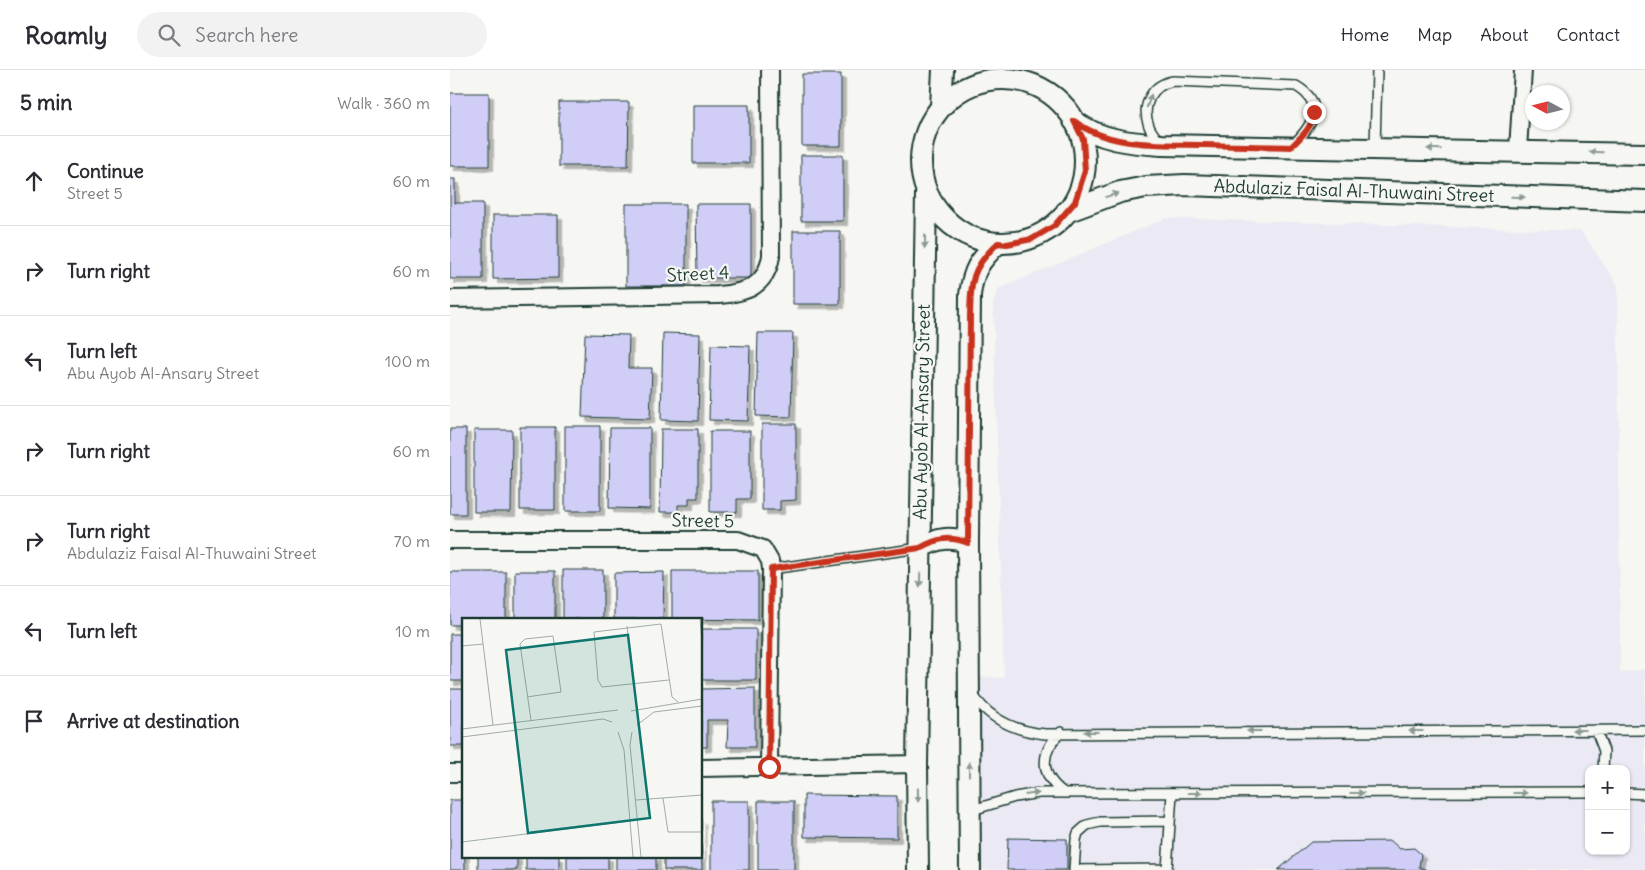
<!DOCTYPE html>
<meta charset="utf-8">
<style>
:root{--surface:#fff;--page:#f2f2f3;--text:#2b2b33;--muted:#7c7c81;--line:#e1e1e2}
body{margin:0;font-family:Delius,sans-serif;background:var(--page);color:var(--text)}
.controls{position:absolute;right:15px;bottom:15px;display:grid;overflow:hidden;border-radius:10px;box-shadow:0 1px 4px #0004}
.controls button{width:45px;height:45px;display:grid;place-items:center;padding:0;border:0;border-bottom:1px solid var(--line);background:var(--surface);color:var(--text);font:25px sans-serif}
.compass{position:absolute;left:1075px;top:15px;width:45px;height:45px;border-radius:50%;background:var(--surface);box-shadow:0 1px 4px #0004;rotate:277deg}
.stop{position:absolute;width:15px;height:15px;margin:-11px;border:4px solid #c8321e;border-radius:50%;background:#fff}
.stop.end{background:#c8321e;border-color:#fff;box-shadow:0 1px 5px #0008}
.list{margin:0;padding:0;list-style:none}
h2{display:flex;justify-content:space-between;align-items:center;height:65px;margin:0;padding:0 20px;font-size:21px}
h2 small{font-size:16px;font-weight:400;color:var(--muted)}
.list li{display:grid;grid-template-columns:32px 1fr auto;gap:15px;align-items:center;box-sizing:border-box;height:90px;padding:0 20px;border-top:1px solid var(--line)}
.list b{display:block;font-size:19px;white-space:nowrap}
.list p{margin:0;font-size:16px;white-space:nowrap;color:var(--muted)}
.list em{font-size:16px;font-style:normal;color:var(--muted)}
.icon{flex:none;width:28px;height:28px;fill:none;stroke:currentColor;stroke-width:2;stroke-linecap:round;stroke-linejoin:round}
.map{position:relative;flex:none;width:1195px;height:800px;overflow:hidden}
header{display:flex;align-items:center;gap:30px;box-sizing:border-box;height:70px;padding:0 25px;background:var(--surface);border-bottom:1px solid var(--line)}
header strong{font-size:24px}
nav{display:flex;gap:28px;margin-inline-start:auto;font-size:18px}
.search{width:350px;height:45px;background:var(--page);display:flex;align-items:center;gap:12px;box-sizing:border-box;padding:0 18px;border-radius:28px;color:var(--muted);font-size:19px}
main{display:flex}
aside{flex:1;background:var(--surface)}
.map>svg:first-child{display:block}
.built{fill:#ebeaf4;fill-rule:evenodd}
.building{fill:#d0cef7;stroke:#1f3d34;filter:url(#shadow)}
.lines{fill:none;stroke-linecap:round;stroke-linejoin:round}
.service-casing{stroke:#1f3d34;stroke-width:12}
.minor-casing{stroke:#1f3d34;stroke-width:20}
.tertiary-casing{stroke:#1f3d34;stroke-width:24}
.service{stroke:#f6f6f2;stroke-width:9}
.minor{stroke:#f6f6f2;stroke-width:16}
.tertiary{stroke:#f6f6f2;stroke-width:20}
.oneway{fill:#8a9a93}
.route{stroke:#c8321e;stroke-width:6}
.labels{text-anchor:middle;stroke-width:4.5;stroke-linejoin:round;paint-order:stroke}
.street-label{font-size:18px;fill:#1f3d34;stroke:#f6f6f2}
.inset-road{fill:none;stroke:#a0aca6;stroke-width:1}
.view{fill:#0f766e;fill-opacity:0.15;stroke:#0f766e;stroke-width:2.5}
.inset-edge{fill:none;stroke:#1f3d34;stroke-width:2.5}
</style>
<header>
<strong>Roamly</strong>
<div class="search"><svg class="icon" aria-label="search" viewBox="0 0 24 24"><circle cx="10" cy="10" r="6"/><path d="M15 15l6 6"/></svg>Search here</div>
<nav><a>Home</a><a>Map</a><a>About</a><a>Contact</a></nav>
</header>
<main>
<aside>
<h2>5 min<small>Walk · 360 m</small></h2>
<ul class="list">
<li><svg class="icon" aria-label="ahead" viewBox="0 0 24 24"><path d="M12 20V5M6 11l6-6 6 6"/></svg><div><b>Continue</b><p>Street 5</p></div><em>60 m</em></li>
<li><svg class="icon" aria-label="right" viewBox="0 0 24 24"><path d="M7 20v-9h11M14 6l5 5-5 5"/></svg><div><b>Turn right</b></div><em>60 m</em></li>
<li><svg class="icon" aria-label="left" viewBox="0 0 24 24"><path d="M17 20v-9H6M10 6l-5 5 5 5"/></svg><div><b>Turn left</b><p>Abu Ayob Al-Ansary Street</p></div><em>100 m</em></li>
<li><svg class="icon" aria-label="right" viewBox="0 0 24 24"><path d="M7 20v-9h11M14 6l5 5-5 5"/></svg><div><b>Turn right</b></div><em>60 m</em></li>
<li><svg class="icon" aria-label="right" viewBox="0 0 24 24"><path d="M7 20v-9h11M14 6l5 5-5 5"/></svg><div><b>Turn right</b><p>Abdulaziz Faisal Al-Thuwaini Street</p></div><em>70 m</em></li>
<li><svg class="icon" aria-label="left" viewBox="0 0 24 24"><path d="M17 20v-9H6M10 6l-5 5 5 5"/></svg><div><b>Turn left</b></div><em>10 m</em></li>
<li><svg class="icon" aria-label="arrive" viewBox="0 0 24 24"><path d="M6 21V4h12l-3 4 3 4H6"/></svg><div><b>Arrive at destination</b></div></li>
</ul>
</aside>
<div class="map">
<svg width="1195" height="800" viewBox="0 0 1195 800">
<defs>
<filter id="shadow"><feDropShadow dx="4.5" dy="4.5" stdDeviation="0" flood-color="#0004"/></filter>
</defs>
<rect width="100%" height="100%" fill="#f6f6f2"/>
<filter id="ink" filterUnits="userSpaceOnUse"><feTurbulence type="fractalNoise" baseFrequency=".02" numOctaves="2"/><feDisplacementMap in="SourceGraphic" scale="10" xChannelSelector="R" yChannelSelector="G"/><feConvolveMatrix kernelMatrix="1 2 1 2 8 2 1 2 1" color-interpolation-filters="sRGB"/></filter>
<g filter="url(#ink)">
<!-- built -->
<path class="built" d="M716 148 1131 161 1168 215 1170 603 1195 599V800H520L518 606 554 608 543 233 548 219ZM1139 699H1176V781H1139Z"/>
<!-- building -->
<path class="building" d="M352 4H391V76H352Z
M0 23H39V96H0Z
M109 32H179L178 96H109Z
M243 35H299V93H243Z
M351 85H393V151H351Z
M0 109H5V133H33V209H0Z
M176 134H236V216H176Z
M246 134H301V208H247Z
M43 145H108V208L43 209Z
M343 161H390V234H343Z
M213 263 250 264 248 351 211 350Z
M308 263H343L341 347 306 346Z
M135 264 179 265 178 298H202L200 349 132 347Z
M261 275 300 276 298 351 259 350Z
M312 354H346V430L330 431V440H312Z
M115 356H150V441H115Z
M70 357H105V440H70Z
M160 358H200V439L159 438Z
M0 359H16V444H0Z
M211 359H248V428H239V435H228V442H210Z
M24 360H62L61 442H24Z
M260 361H300V429H287V442H260Z
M113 500H153V549H113Z
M65 501H105V549H65Z
M222 501H308V550L222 549Z
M0 502H56V549H14V555H0Z
M214 502 213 549H164V503Z
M251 559H306V610H251Z
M0 564H14V611H0Z
M305 618V677H277L278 650H257V677H251V619Z
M0 619H14V676H0Z
M354 725 447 726V768L354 767Z
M0 730H14L15 800H0Z
M261 731H299V800H261Z
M308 731H344V800H308Z
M251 749 252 800H214V786H251Z
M558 768 617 769V800H557Z
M941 771 950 779 964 778 971 784 969 797 977 800H828L861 772Z
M28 786H67V800H28Z
M76 786H109V800H76Z
M117 786H158V800H117Z
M166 786H206V800H166Z"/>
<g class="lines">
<defs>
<path id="service" d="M710 73C706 67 701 62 699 56 691 36 701 15 723 11L846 16C877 34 862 56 843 75
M925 78 927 0
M321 499 470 478
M523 625C540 650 566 661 595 664L1195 660
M1146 660 1154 681 1153 699
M611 662C590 682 589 705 614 723
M1176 723 1195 724
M519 741 565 727 589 723 1139 722
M624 800 626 770 628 763 637 755 650 752 720 751
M624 800 717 799
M717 800 722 723"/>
<path id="minor" d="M1068 80 1073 0
M0 229 268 225C296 223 316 217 321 186L320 0
M0 470H288L313 479 320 491 321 499 319 697
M251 698 467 694
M0 703H14"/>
<path id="tertiary" d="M471 91a82 82 0 1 1 164 0a82 82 0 1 1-164 0Z
M491 36 493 0
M624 51C649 70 681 73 712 75L1195 84
M616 142 670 122 696 117 735 115 1195 131
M470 478C487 468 500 466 518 473
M468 800 467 694 476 124
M520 800 518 473 520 225C523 200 529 191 548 173"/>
</defs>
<!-- service casing -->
<use href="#service" class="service-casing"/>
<!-- minor casing -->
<use href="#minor" class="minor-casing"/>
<!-- tertiary casing -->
<use href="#tertiary" class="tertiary-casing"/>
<!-- service -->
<use href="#service" class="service"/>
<!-- minor -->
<use href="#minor" class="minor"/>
<!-- tertiary -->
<use href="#tertiary" class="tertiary"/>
</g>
<!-- one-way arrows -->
<defs><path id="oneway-solid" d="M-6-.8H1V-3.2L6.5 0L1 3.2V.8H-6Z" transform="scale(1.25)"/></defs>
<g class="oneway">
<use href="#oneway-solid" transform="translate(699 31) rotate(-71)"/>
<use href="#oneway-solid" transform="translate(984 79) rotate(-179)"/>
<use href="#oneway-solid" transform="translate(1146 82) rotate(-178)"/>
<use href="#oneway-solid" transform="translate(662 125) rotate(-17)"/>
<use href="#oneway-solid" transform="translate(1068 127) rotate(2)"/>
<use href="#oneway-solid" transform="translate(475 172) rotate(91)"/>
<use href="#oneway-solid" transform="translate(470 510) rotate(91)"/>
<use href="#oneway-solid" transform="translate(1129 660) rotate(180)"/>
<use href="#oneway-solid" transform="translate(804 661) rotate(180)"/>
<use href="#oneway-solid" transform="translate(966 661) rotate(180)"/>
<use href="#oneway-solid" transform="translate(641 662) rotate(180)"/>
<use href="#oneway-solid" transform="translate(519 699) rotate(-90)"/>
<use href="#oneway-solid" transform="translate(745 723)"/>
<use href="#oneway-solid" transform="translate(907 723)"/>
<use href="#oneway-solid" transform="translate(1070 723)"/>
<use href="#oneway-solid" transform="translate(582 724) rotate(-7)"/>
<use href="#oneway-solid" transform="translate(468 725) rotate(89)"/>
</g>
</g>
<g class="lines" filter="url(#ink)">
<!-- route -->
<path class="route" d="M319 697 321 499 470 478C487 468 500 466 518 473L520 246C521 211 521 198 548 173L557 174 582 169 604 156 625 132 635 101 633 69 624 51C660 78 710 74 753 75 782 76 812 76 841 77 852 66 862 58 864 42"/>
</g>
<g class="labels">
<!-- street labels -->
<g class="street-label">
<text transform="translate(904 121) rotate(2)" y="6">Abdulaziz Faisal Al-Thuwaini Street</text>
<text transform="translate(248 204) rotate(-3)" y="6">Street 4</text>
<text transform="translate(472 342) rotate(-89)" y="6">Abu Ayob Al-Ansary Street</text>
<text transform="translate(253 451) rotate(1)" y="6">Street 5</text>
</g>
</g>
<!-- overview -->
<g transform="translate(12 548)">
<rect width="240" height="240" fill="#f6f6f2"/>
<path class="inset-road" d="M18 1 31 107M238 1 240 25M165 8 172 66M0 28 21 26M207 62 140 69 136 62 132 14 199 6 210 79 216 84M65 79 99 74 91 18 63 21 58 26 69 102M169 93 240 81M175 107 192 94 240 88M0 111 156 92M156 114 162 132 171 239M170 114 168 127 179 239M0 119 141 101 150 104M201 180 206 214H240M174 182 240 177M0 224 168 203"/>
<path class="view" d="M166 17 188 200 66 215 44 32Z"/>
<rect width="240" height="240" class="inset-edge"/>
</g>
</svg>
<div class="controls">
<button>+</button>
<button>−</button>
</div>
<svg class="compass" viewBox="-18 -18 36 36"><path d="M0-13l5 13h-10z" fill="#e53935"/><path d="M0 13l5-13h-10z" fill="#7c7c81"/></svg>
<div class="stop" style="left:319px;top:697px"></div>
<div class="stop end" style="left:864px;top:42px"></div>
</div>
</main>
